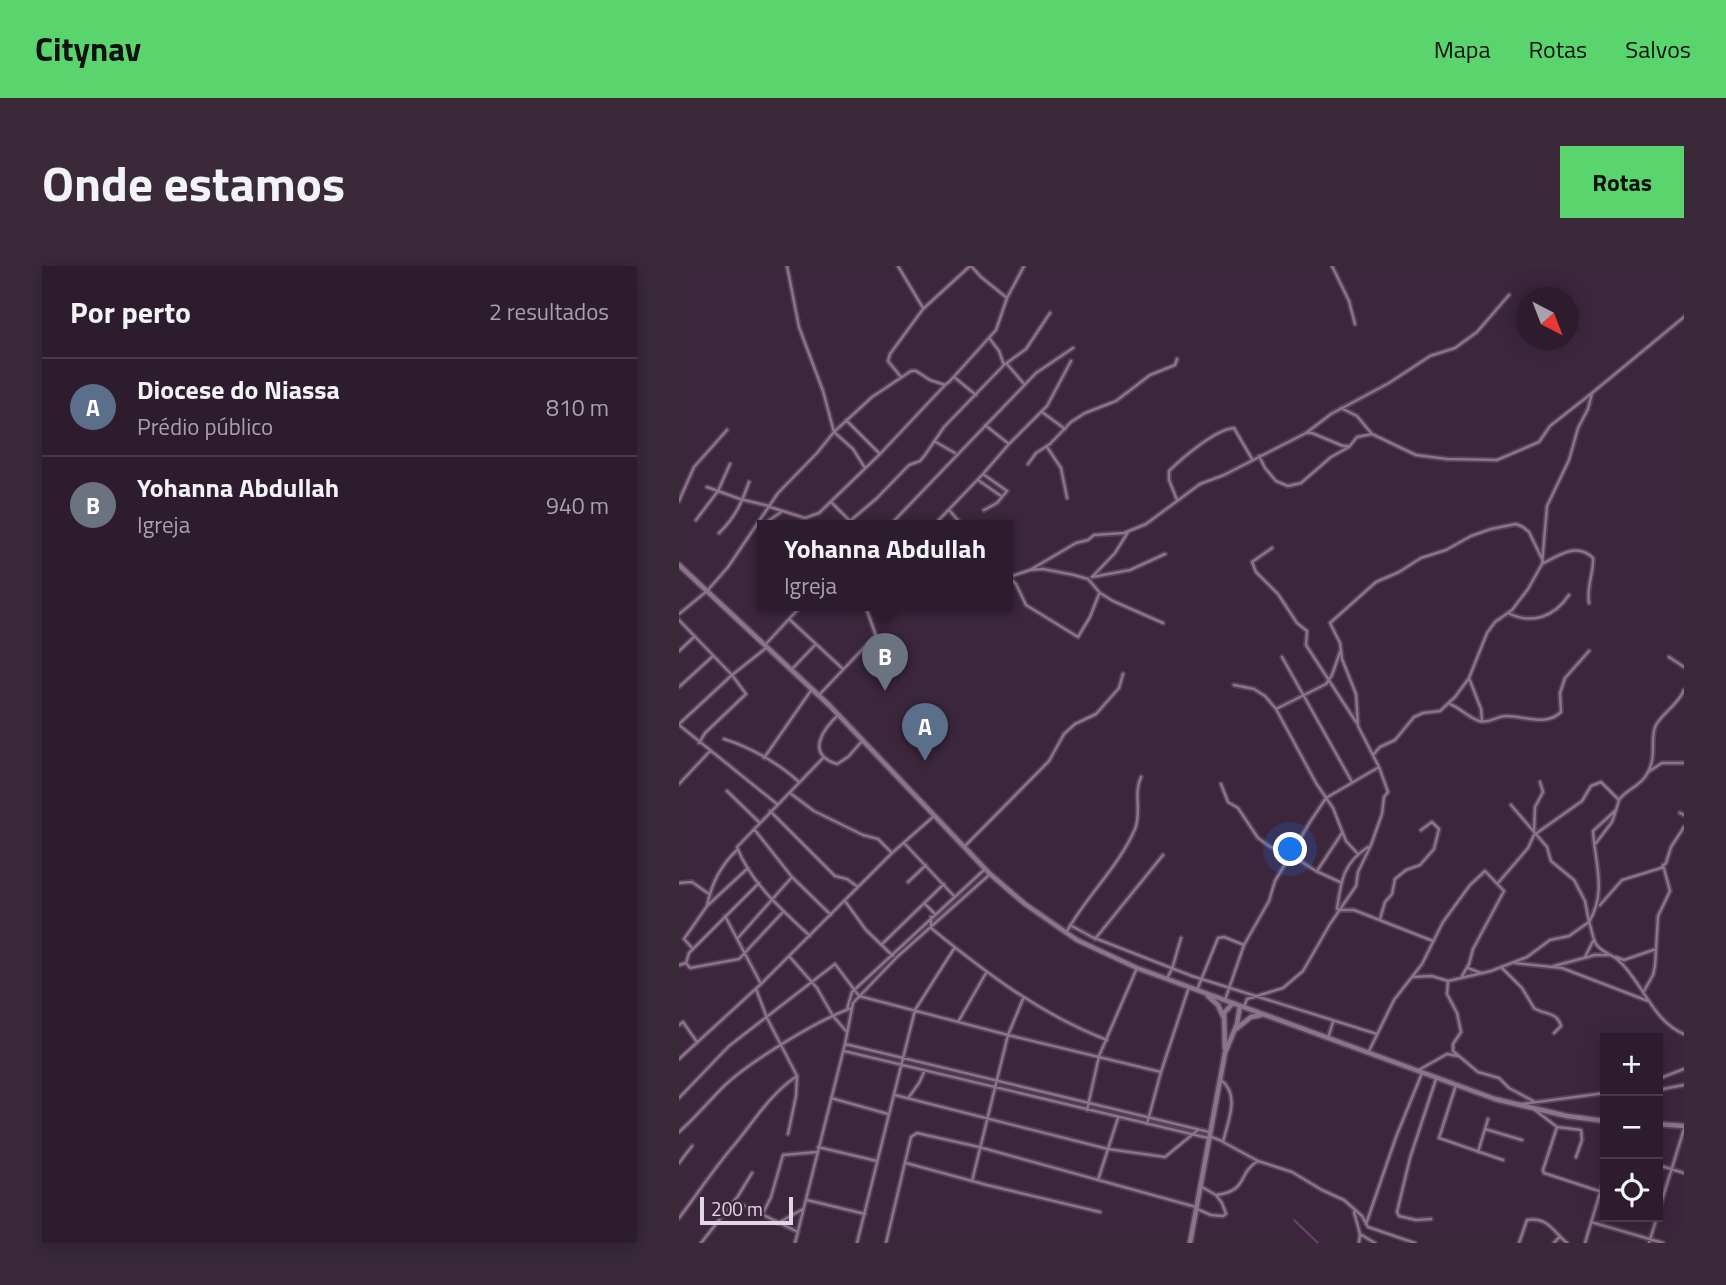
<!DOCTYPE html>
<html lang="pt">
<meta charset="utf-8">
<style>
:root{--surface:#2d1c2d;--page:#392939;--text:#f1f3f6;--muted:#a7a1aa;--line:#483a49;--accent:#5ad56e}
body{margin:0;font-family:"Titillium Web",sans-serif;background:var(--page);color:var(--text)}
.controls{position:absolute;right:21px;bottom:21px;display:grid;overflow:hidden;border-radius:0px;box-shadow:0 4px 18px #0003}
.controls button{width:63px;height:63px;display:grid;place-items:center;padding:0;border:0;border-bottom:2px solid var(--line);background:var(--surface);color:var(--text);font:35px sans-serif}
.compass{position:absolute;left:837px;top:21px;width:63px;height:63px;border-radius:50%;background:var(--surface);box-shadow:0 4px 18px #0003;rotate:138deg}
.scale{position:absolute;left:21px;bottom:18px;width:93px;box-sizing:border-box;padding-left:7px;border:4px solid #e3d5e3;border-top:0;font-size:19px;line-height:24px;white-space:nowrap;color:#e3d5e3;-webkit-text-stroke:5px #3c263c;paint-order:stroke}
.you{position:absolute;left:612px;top:584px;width:24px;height:24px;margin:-18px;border:5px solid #fff;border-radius:50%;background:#1a73e8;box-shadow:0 0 0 10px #1a73e833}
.badge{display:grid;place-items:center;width:46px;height:46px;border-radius:50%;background:var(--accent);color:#fff;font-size:23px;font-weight:700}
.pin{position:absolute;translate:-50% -58px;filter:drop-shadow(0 2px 4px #0008)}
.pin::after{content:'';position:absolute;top:37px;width:24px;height:21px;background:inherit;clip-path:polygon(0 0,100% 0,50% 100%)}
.popup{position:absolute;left:78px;top:254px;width:256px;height:91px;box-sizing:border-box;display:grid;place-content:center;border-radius:0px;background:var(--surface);filter:drop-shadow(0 2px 5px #0005);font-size:23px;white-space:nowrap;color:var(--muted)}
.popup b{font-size:26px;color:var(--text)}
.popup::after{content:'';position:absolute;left:50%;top:100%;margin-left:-14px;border:14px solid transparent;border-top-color:var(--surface)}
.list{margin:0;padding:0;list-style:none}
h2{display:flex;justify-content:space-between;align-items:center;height:91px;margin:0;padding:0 28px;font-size:30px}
h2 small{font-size:23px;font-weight:400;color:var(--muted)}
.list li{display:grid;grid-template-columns:46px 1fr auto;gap:21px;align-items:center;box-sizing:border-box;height:98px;padding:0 28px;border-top:2px solid var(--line)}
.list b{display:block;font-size:26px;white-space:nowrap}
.list p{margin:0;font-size:23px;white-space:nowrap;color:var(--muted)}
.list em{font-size:23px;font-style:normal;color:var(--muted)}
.icon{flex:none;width:38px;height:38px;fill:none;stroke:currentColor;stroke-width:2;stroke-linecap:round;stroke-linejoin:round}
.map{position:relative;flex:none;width:1005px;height:977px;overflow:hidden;border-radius:0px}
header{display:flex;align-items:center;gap:42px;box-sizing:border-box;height:98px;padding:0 35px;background:var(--accent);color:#111}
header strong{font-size:33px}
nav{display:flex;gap:38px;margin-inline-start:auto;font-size:24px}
.intro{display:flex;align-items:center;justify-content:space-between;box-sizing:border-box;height:168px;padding:0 42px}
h1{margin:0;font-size:49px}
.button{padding:18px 32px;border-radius:0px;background:var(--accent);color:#111;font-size:24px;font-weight:700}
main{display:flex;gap:42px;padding:0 42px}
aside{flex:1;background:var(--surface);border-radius:0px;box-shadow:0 4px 18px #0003}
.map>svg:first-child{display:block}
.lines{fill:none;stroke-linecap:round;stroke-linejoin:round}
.stream{stroke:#6a446b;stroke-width:2}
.street-casing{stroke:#544255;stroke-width:6}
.secondary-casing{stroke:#544255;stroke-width:8}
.street{stroke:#8d728c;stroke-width:2.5}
.secondary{stroke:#8d728c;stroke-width:4.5}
</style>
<header>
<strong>Citynav</strong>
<nav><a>Mapa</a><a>Rotas</a><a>Salvos</a></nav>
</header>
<div class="intro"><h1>Onde estamos</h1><a class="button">Rotas</a></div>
<main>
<aside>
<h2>Por perto<small>2 resultados</small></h2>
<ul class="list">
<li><span class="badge" style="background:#5c6f8a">A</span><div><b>Diocese do Niassa</b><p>Prédio público</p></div><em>810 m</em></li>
<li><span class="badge" style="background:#6b7280">B</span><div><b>Yohanna Abdullah</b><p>Igreja</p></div><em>940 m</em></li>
</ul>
</aside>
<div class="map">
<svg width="1005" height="977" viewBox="0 0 1005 977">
<rect width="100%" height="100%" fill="#3c263c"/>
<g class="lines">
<!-- stream -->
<path class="stream" d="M615 954 639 977"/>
<defs>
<path id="street" d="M108 0 120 61 144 125 155 166 174 183 186 202
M219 0 244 42
M292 0 302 11 328 32
M653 0 670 35 676 58
M311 73 320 85 325 99
M328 98 346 119
M222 111 209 95 211 88 244 43 291 0
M275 111 297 129
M662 142 678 150 693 168
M363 146 386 163
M167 154 201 188
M306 159 330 178
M627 167H633L664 180H669
M255 175 276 187
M368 181 382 202 388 232
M580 190 586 202 597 215 609 220 622 217 652 191 670 181 678 171 693 168 737 189 768 193 818 194 860 176 871 160 913 127
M349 198 357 187 371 178 392 156 406 147 437 135 471 109 496 99 498 93
M304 208 328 225 318 237 305 244
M299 214 322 230
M28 221 61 233 90 240
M498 234 490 214V205C503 192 537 163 555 162L573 193
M0 235 15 201 48 164
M152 236 175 259
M91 241 126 252 140 247 201 188 266 119
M271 245 283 259
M17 254 39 225 51 198
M171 255 198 232 230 199 241 195 246 189 265 161 325 99 347 83 371 47
M211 259 357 107 394 82
M255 259 304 208 330 178 368 140 392 95
M79 262 102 246
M40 267C56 252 63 236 70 216
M593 282 573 296 577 306 599 328 618 357 628 365 627 379 677 456
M863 298C880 289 898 276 914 292 915 307 907 321 910 337
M351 304 397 277 409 274 415 269 445 267 467 258 521 218 545 209 627 167 652 148 710 117 751 90 776 82 798 66 830 29
M414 310 436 287 449 266
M330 311 351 304 364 303 395 309 409 313 421 327 434 335 484 357
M413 311 451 304 486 288
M331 312 337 318 347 339 399 371 411 351 420 328
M186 339 206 395
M829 347C853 359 875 351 890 329
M0 348 28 325 49 301 99 227 138 187 155 166 193 131 232 105H237L251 114 266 119 271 115 317 64 328 32 345 0
M110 353 164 403
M0 354 53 409 67 428 26 467 20 477
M86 379 123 339
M0 385 15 371
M603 391 673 516
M990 391 1005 401
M113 403 137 378
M790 412 802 443 803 455
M555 419 575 423 586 430 597 443 637 517 654 542 667 575 679 588
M0 421 34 390
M140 429 197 369
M771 438C781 442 789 451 800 455 811 458 817 450 827 450 846 450 866 461 882 446L881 427 886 412 910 385
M597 443 647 418 653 409 661 386
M160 448C144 463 126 488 158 498L169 491 184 474
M0 458 53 409 87 382
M0 459 98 538
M45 473C71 481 101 498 120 516
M694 489 701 481 716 474 735 451 744 447 761 445 776 431 790 412 808 367 816 356 833 344 849 323 863 298 868 240 890 194 899 162 909 143 913 127 1005 51
M85 492 133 423
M969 506 983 497H1005
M0 518 31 485
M542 518 549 536 559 542 579 572 590 580 610 591
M48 525 80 556
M111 527 135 545 184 569 199 573 212 586
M940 534C947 523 961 521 968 508 979 489 970 472 977 459 984 446 999 439 1005 424
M832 539 868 581 872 595 895 614 906 635 910 656
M91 545 156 610 168 613 179 621
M1001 547 1005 549
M75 563 113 611 152 649
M855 566 856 541 864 526 861 516
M225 577 275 630
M917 577 933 556 937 544
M286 580 370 495 385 468 396 458 417 448 440 422 444 408
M612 589 637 605 661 616
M638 605 663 567
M229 616 247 599
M0 617 13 616 30 628
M819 617 849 582 855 569 903 535 912 520 922 516 940 534 937 544 914 565C916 597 928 626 910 656
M166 635 187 664 214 690
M246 638 256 648
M921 639 943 614 982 602 987 597 992 581 1005 561
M28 640C32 619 42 599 58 584
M658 643C662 615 664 597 689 581
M660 644H675L754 675
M46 650 82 718
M252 651V662C307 707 361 748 428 774
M701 653 706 636 713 628 716 613 727 604 741 599 755 583 760 563 753 556 742 564
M391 659 413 671 513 710 698 768
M387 667C407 630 439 602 456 563 463 545 454 529 462 511
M131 670C104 645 71 616 58 581L145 491
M58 673 113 611
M416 673 484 589
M202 679 265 618
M14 683 5 673 28 640 69 602
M110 690 138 722 154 750 167 765
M906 691 914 675
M937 691 945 694 977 683
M7 697 10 687 80 617
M836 697 883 702 969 735
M0 699 7 697 11 702 60 693 104 646
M875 700 916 689H930
M822 701 843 722 855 742C865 749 878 745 882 760L875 767
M789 702 802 707
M733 711 753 710 769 715 812 705 848 691 871 674 890 670 910 656C913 663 913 671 917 678 922 686 932 688 939 694 964 716 973 755 1005 768
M488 712 493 703 502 672
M769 715 768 728 778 747 782 766 774 778V785L799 806 820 812 830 822 856 836
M77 723 88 752 118 810 117 830 109 868
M518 724 539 672 545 671 565 679
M965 725 974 709 976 700 979 650 991 625 984 599
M546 734 565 679 590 635 596 615 631 556 647 532 700 501 679 460 677 428 663 393 661 377 651 357 697 316 720 306 742 292 767 284 792 270 812 263 837 258 844 261 850 266 864 295
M565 741 568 733 604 722 624 705 651 658 677 620 679 606 692 579 703 548 705 531 709 526 700 501
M168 743 173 726 306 603
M279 756 307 707
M0 759 4 756 18 776
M649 772 654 756
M166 778 530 866
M165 785 529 872
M689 787 715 734 743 698 764 656 791 619 806 605 825 625 794 683 790 698 783 710
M0 793 82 718 213 587 255 550
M738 805 768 788 779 790
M541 813C562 829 549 854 544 876L579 895 613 906 643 924 665 934 683 950 689 961 736 977
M979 813 1005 803
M777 819 760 872 824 894
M984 823 1005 819
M216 829 429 883 439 852
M230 831 240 817 246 804
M0 832 50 780 156 698 180 730 329 769 482 806
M152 832 209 848
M843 838 926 827
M408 844 420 790 458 702
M856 844 878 861 902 864 903 874 897 891
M468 858 482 806 510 721
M878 861 864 904 865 907 926 927
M806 863 843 874
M0 866C16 852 30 835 45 820 70 796 140 753 173 742
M530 870 543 875
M139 881 198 895
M799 886 809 853
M0 897 13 880
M227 897 308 919 421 946
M979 899 1005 907
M419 914 429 883 486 891 519 864
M293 915 329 769 344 733
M521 920 537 929C570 925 558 907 579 895
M128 934 186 948
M56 935 119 966
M518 943 532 949 544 950 547 948 543 937 537 929
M675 946 681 968 696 977
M979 947 1005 863
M83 949 92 931 104 889 138 886
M0 952C19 927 36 901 56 878 76 854 91 828 118 810
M752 953 737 954 720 950 718 946 731 892 757 813
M912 956 984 977
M99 957 124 943
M687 958 717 871 743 807
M22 977 59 930 73 907
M116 977 166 778 174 737 218 691 310 609
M178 977 236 744 276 681
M207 977 232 871 238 867 300 881 517 941
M680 977 681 968
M840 977 848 954C869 951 874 965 888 977
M875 977 881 970
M906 977 926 910
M970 977 978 951"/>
<path id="secondary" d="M0 299 150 439 311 608 346 638 398 674 458 702 816 833 888 850 926 855
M529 730 539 739 544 750
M557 763 572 751 582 749
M546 783 545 747 554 737
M979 858 1005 860
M511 977 546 787 558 758 561 740"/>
</defs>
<!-- street casing -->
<use href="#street" class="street-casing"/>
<!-- secondary casing -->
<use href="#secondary" class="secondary-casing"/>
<!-- street -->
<use href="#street" class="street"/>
<!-- secondary -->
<use href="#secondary" class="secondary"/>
</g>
</svg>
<div class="controls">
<button>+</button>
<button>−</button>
<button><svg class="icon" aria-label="locate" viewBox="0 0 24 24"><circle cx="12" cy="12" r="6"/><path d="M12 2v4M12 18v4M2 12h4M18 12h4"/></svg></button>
</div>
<svg class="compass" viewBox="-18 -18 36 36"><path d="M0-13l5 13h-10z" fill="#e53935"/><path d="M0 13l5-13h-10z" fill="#a7a1aa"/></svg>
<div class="scale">200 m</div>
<div class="you"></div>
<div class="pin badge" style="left:246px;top:495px;background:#5c6f8a">A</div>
<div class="pin badge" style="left:206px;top:425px;background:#6b7280">B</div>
<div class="popup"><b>Yohanna Abdullah</b>Igreja</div>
</div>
</main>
